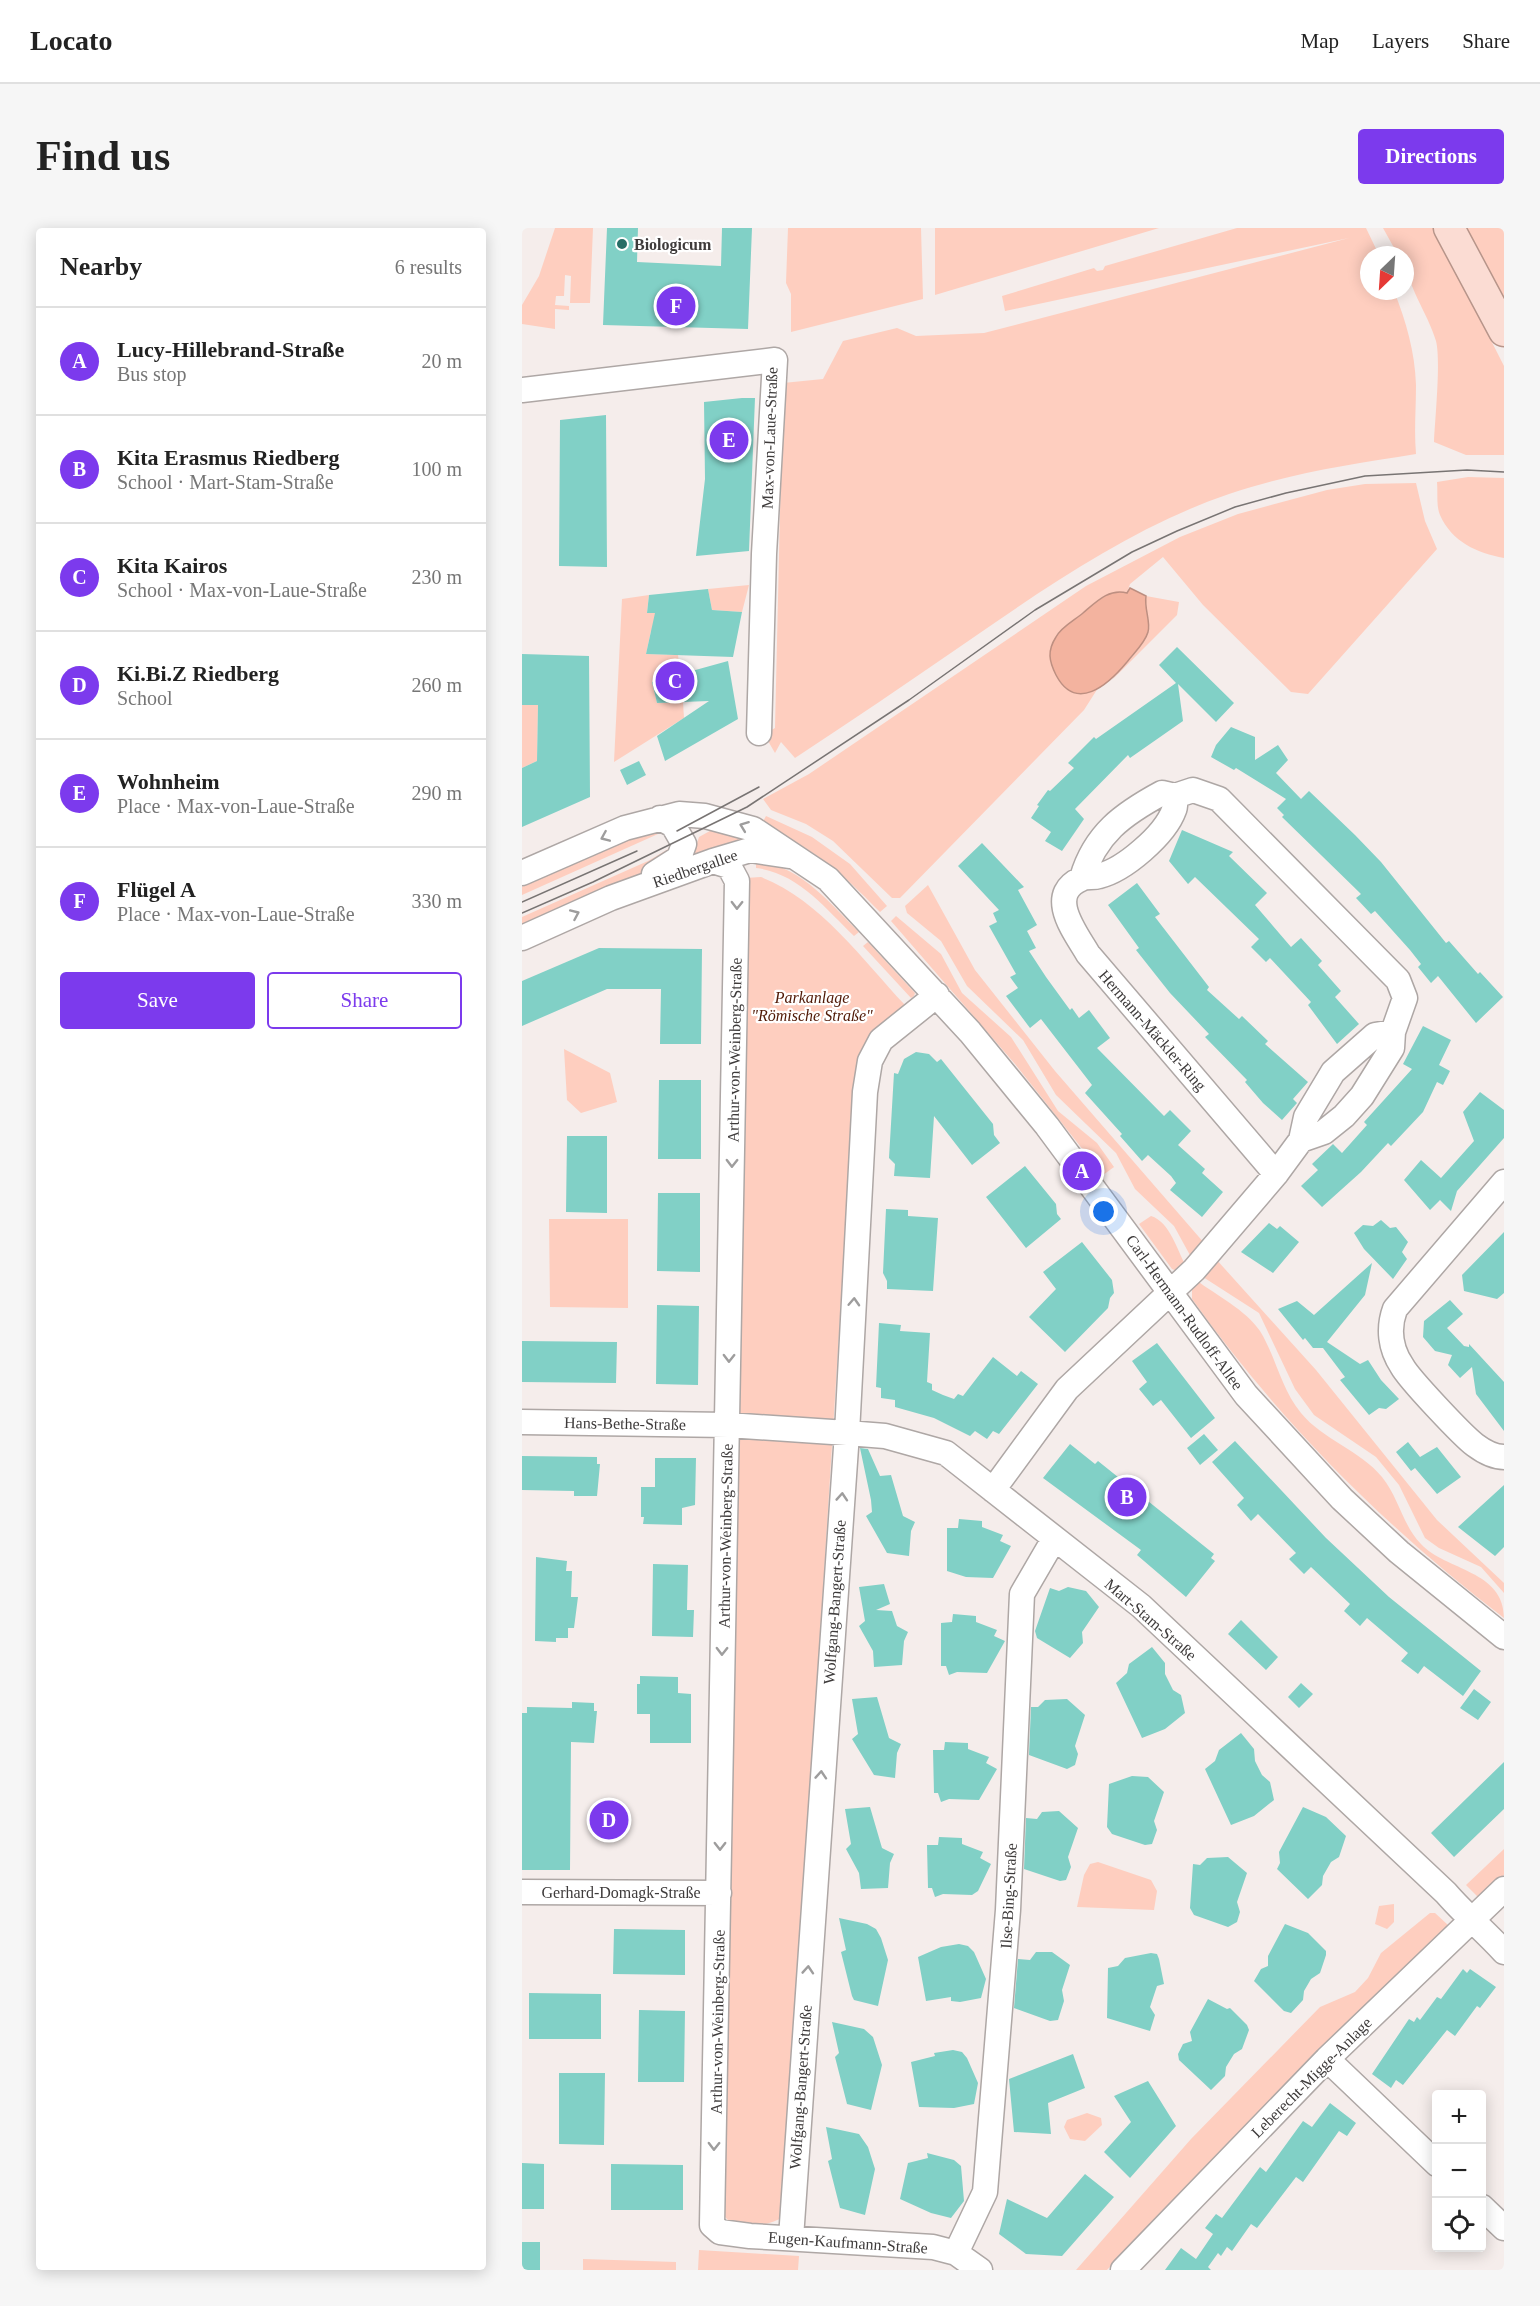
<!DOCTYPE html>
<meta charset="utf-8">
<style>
:root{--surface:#fff;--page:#f6f6f6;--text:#222;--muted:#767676;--line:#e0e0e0;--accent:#7c3aed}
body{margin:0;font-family:"Times New Roman",serif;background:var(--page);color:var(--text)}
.controls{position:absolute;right:18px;bottom:18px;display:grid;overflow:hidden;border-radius:6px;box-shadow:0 3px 15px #0003}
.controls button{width:54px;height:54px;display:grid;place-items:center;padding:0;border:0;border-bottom:2px solid var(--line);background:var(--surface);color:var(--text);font:30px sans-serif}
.compass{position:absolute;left:838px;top:18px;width:54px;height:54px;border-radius:50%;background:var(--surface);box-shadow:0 3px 15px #0003;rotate:205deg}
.you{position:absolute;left:582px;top:984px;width:21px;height:21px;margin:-15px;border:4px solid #fff;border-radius:50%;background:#1a73e8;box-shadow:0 0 0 9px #1a73e833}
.badge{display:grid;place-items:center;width:39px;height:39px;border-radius:50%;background:var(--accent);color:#fff;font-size:20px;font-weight:700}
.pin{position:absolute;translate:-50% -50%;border:3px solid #fff;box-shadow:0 2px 6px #0006}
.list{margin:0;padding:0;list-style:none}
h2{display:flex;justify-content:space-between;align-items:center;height:78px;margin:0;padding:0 24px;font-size:26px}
h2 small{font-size:20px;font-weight:400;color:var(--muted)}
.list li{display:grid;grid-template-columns:39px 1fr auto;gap:18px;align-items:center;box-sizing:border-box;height:108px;padding:0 24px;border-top:2px solid var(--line)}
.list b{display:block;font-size:22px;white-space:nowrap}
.list p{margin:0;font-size:20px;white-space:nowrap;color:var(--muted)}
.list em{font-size:20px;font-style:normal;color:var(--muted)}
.actions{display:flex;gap:12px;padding:18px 24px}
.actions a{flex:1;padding:14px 0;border:2px solid var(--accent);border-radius:6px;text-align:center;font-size:21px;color:var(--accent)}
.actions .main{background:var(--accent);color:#fff}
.icon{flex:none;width:33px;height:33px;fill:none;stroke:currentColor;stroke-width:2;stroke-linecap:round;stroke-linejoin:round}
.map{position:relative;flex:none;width:982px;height:2042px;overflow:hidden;border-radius:6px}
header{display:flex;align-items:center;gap:36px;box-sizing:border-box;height:84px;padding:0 30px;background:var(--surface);border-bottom:2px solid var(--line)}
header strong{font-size:28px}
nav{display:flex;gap:33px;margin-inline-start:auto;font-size:21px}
.intro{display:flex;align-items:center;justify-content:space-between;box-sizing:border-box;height:144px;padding:0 36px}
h1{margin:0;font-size:42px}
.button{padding:15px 27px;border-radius:6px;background:var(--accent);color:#fff;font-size:21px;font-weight:700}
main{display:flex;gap:36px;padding:0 36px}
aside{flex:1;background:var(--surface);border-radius:6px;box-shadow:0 3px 15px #0003}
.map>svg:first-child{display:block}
.green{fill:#fecebf}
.water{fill:#f3b39f;stroke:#bd8f81;stroke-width:1.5}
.building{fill:#81d0c6}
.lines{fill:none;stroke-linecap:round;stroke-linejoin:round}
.minor-casing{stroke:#aea7a5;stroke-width:27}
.major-casing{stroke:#b7958a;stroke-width:33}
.minor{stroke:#fff;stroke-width:24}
.major{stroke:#fbdcd3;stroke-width:30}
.tram{stroke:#787473;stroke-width:1.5}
.oneway{stroke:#9e9d9d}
.poi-dot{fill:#266e66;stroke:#fff;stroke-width:2}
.labels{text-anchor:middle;stroke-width:4.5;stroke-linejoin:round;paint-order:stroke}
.poi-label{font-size:16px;font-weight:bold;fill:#3e3b3b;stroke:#fff;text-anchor:start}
.street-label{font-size:16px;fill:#3e3b3b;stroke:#fff}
.park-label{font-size:16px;font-style:italic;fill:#501906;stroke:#fff}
</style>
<header>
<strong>Locato</strong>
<nav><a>Map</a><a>Layers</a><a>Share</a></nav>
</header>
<div class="intro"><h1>Find us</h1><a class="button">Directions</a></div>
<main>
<aside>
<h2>Nearby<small>6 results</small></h2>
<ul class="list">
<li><span class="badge">A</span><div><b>Lucy-Hillebrand-Straße</b><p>Bus stop</p></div><em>20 m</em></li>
<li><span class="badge">B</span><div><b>Kita Erasmus Riedberg</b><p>School · Mart-Stam-Straße</p></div><em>100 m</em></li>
<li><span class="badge">C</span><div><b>Kita Kairos</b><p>School · Max-von-Laue-Straße</p></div><em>230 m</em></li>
<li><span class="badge">D</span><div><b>Ki.Bi.Z Riedberg</b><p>School</p></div><em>260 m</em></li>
<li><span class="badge">E</span><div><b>Wohnheim</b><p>Place · Max-von-Laue-Straße</p></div><em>290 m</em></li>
<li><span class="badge">F</span><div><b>Flügel A</b><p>Place · Max-von-Laue-Straße</p></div><em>330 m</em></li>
</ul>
<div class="actions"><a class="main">Save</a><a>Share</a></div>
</aside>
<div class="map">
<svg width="982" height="2042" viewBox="0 0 982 2042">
<rect width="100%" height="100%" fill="#f5edeb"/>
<!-- green -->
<path class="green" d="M33 0H71L68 75H48L49 48 43 47 42 68H34L33 77 47 78V82L33 81V101L0 96V77L17 48Z
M266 0H399L401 71 269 104V66L264 55Z
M413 0H637L413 67Z
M715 0H844L857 27H847V63H872C884 93 893 124 894 157 894 181 892 203 894 226 832 236 768 245 707 266 610 299 523 360 439 418 384 456 329 493 273 530L259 514 253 525 242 506 253 500 261 155 301 151 321 113 375 100 394 108 462 105 827 10 483 83 480 68 572 40 575 43 581 42 583 38Z
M861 0H912L982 138V227H944L912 214C913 191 919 132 914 113 906 85 883 56 883 27H876Z
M942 0H982V84Z
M946 249 982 250V330C955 325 930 314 918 287 914 278 916 264 915 254Z
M894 255 903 293 915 321 786 466 769 464 681 377 641 329 608 356 605 365 580 369 535 406 560 466 576 460 562 482 378 670H370L311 613 284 596 249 582 241 571 287 546 564 358 658 309 716 286 805 262 843 256Z
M227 357 220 384 190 382 186 361Z
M127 367 125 384 152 385 154 400 129 403 124 426 156 427 158 446 130 454 135 475 161 474 162 490 92 534 100 371Z
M624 368 657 374 655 387 590 452C599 441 625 415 627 401 628 390 622 381 624 368Z
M0 477H16L15 533 0 540Z
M244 588 290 609 328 636 365 678 358 684C318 643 292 620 239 597Z
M195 599 220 609 219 616 169 633 177 609Z
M126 603 136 606 0 667V659L19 646Z
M148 620 146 630 134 639 54 672 0 703V689L126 633Z
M234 634C278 636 308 676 337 704L332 708C303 680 276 645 234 640Z
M239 649C298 672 340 731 383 777L353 805 332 864 262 1988C245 2000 229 1997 209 1996L196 1980 223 650Z
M406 657 453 742 533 843 683 1016 669 1029 652 998 613 961 594 925 534 867 501 812 445 758 419 713 385 685 383 678Z
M374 688 419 726 440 765 489 809 536 883 575 915 592 939 581 947 493 836 369 693Z
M346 714 393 765 392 768 389 770 341 718Z
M42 821 88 845 95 874 59 885 45 872Z
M629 988C648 994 655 1022 664 1038L655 1043 650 1041 617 996Z
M27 991H106V1080L28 1079Z
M693 1030 794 1142 915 1292 982 1355V1365L959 1339 917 1320 903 1310 877 1257 854 1229 792 1187 773 1161 737 1085 681 1049Z
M674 1052C694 1067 724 1082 738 1103 754 1129 759 1161 779 1185 801 1212 838 1222 860 1249 877 1270 881 1298 899 1316 924 1343 982 1342 982 1390 863 1299 757 1193 670 1071V1058Z
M982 1621V1647L956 1669 944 1657Z
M576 1634 629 1652 635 1663 632 1682 555 1679 562 1647 568 1636Z
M872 1676V1694L865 1701 853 1696 857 1678Z
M908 1685H913L926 1697 923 1701C807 1812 694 1925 585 2042H554L669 1911 798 1779 833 1764 846 1750 859 1725Z
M565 1885 579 1890 580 1897 563 1913 548 1911 542 1899 545 1892Z
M177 2022 277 2028 276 2042H176Z
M61 2031 154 2034V2042H61Z"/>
<!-- water -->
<path class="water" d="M608 360 624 368C622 381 629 394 626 404 623 415 612 425 605 434 586 457 554 485 534 447 527 433 525 423 534 409 539 399 553 392 561 385 574 374 587 360 605 365Z"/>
<!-- building -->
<path class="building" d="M85 0H116L115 34 199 38 200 0H230L226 101 81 97Z
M220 170H233L227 323 174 328 183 251 182 174Z
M84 187 85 339 37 338 38 192Z
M186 361 190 382 220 384 211 429 124 426 133 385H125L127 367Z
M655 419 712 475 694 494 656 456 661 493 608 530 606 527 553 581 562 591 540 623 523 613 529 604 509 590 517 578 515 577 526 562 528 563 552 540 546 535 572 509 574 511 654 455 637 437Z
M0 426 67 428 68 569 0 599V540L15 533 16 477H0Z
M206 433 216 491 143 533 135 508 187 473 135 475 130 454Z
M709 499 733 509V532L756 517 766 532 754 545 779 571 787 563 833 607 859 634 924 715 927 713 956 746 958 744 981 769 954 795 916 748 909 755 896 739 899 736 888 722 853 683 849 686 834 670 839 666 760 589 762 587 755 580 764 571 714 540 712 542 689 529 694 517Z
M117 533 124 547 105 557 98 542Z
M660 602 711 624 707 628 745 665 733 677 769 719 779 710 800 733 796 737 819 763 813 769 837 796 815 816 786 777 789 774 748 730 744 734 729 719 737 711 673 649 666 656 647 633Z
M460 615 502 659 496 662 515 697 505 703 514 720 507 723 524 749 548 782 550 780 557 790 567 782 588 810 575 820 642 888 648 882 669 903 656 917 683 941 680 945 701 964 680 989 648 962 654 955 649 948 626 927 620 933 598 908 600 906 563 865 570 857 519 791 508 800 484 768 496 760 488 749 494 746 467 698 475 694 471 685 477 682 436 638Z
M615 655 638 686 633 689 687 759 685 762 717 791 720 788 746 813 743 816 786 854 771 871 775 875 760 892 741 875 723 854 725 852 683 809 687 806 648 765 614 722 617 720 586 677Z
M77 720 180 721 179 816H138L139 761H85L0 798V753Z
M901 798 929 812 917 837 928 843 921 857 915 854 901 884 869 918 866 915 839 944 800 979 779 958 796 942 790 936 811 916 820 925 845 897 842 894 890 841 881 836Z
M394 824 407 826 415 834 419 831 471 896 472 907 478 915 450 937 412 888 408 950 372 948 373 936 367 930 372 845 376 846 382 831Z
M137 852H179V931H136Z
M958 864 982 882V910L935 963 929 983 918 972 908 982 882 952 899 932 919 950 952 913 941 884Z
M45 908H85V985L44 984Z
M503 938 534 976 535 986 539 991 504 1020 464 969Z
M136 965H178V1044L135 1043Z
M364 981 386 982V988L416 990 411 1063 365 1061V1053L361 1045Z
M859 992 868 1000 874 999 886 1014 880 1024 885 1031 871 1051 842 1021 832 1005 841 997 851 998Z
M747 995 755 1001 758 998 777 1014 751 1045 719 1024Z
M982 1004V1065L975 1071 942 1063 940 1047Z
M560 1014 590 1052 592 1065 588 1070 586 1080 543 1124 507 1089 534 1061 521 1044Z
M850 1035 843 1067 805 1114 838 1136 846 1132 859 1152 877 1171 864 1181 857 1180 847 1187 818 1152 823 1149 801 1120H791L783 1110 781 1112 756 1081 775 1073 792 1087Z
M928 1072 941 1086 925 1100 942 1118 947 1119V1116L982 1154V1203L954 1166 950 1139 938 1150 926 1137 930 1127 913 1123 901 1109 902 1093Z
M135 1077 177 1078 176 1157 134 1156Z
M357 1095 379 1097 378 1103 408 1105 405 1154 410 1156V1162L421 1167 432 1171 436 1166 441 1168 471 1129 495 1148 499 1143 516 1156 477 1206 471 1203 465 1211 453 1203 448 1208 412 1190 373 1179V1172L359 1170V1160L354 1159Z
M0 1113 95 1114 94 1155 0 1154Z
M635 1115 693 1190 669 1210 639 1172 631 1178 617 1161 625 1154 610 1133Z
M682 1206 696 1222 678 1237 665 1220Z
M713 1213 804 1310 867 1369 959 1443 941 1468 902 1438 896 1446 879 1433 886 1425 845 1390 838 1398 822 1383 828 1376 789 1339 782 1346 767 1331 774 1325 736 1286 729 1293 715 1277 722 1270 690 1234Z
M886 1214 898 1229 915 1219 939 1249 915 1266 893 1240 889 1243 874 1224Z
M548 1216 573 1236 576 1233 692 1326 689 1330 693 1333 664 1369 615 1327 619 1322 521 1250Z
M338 1220 346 1221 358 1248 369 1247 381 1288 393 1294 389 1303 387 1328 365 1325 344 1288 350 1284 349 1272Z
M0 1228 75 1229V1236H78L75 1268H52V1263L0 1262Z
M133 1230H174L173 1277 160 1280V1297L121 1296 122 1289H119V1259H133Z
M982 1257V1319L973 1328 936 1299Z
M437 1291 460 1293V1299L481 1307 478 1313 489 1318 471 1350 444 1349 425 1343V1300H436Z
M14 1329 45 1333 44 1343H50L49 1369H56L52 1400H46V1410H34V1414L13 1413Z
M131 1336 166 1337 165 1382H172L171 1409 130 1408Z
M362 1356 368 1376 354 1382 370 1383 375 1398 386 1404 382 1413 380 1437 352 1439 351 1423 337 1398 343 1393 337 1359Z
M546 1359 564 1363 577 1379 560 1404 561 1415 548 1430 515 1410 513 1403 528 1360 537 1363Z
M431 1386 454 1388V1394L475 1402 472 1408 483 1413 465 1445 435 1444 427 1447 424 1438H419V1395L430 1394Z
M719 1392 756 1429 744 1442 706 1406Z
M630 1419 643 1435V1446L651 1462 659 1467 663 1485 643 1501 620 1510 594 1455 605 1445 607 1436Z
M118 1448 156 1449V1465L169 1466V1515H128V1486H115V1456H118Z
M779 1455 791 1466 777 1480 766 1469Z
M952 1461 969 1474 956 1492 938 1480Z
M355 1469 367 1510 379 1516 375 1525 373 1550 352 1547 330 1511 336 1506 330 1471Z
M545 1471 563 1487 553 1518 556 1526 553 1537 545 1541 507 1527 509 1479H516L523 1472Z
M50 1474 72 1475V1483H75L72 1515 49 1514 48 1642H0V1485H5V1479L50 1480Z
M719 1505 732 1521 733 1533 740 1547 748 1554 752 1572 732 1588 709 1597 683 1541 693 1533 697 1522Z
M423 1514 446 1515V1521L467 1529 464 1535 475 1541 457 1572 427 1571 419 1574 416 1565H412L411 1522H422Z
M982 1534V1581L932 1629 909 1605Z
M610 1548 626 1549 642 1564 632 1593 635 1602 630 1616 623 1617 590 1606 585 1599 587 1556Z
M348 1579 360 1620 372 1626 368 1635 366 1660 339 1661 337 1645 324 1621 329 1616 323 1581Z
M781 1579 804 1589 824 1608 817 1629 809 1634 801 1648 800 1657 786 1671 755 1641 758 1635 757 1624Z
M537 1583 556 1600 546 1629 549 1639 544 1652 538 1653 502 1641 504 1590 515 1591 520 1584Z
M417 1609 440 1610V1616L461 1624 458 1630 469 1636 456 1663 450 1667 421 1666 413 1669 410 1660H406L405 1617H416Z
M706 1629 725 1645 715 1674 718 1684 715 1694 706 1699 672 1687 668 1680 671 1636 678 1637 685 1630Z
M317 1690 345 1696 354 1701 359 1710 366 1732 356 1778 332 1772 330 1768 319 1724 324 1722Z
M763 1696 786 1705 804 1723V1727L798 1745 789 1751 782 1763 781 1772 769 1785 762 1783 732 1753 739 1741 746 1738V1728Z
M92 1701 163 1702V1747L91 1746Z
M437 1716 446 1718 452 1724 464 1751 459 1770 438 1774 429 1773V1769L404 1773 396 1729 419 1719Z
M514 1724H530L548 1737 540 1762 542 1773 536 1792 528 1793 492 1780 496 1731 508 1732Z
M629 1725 635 1726 637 1731 642 1756 635 1758 628 1779 633 1787 628 1803 585 1790 586 1740 596 1738 603 1730Z
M941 1741 945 1745 948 1741 974 1759 958 1780 955 1778 933 1808 925 1802 881 1857 874 1852 869 1860 850 1846 887 1791 892 1794 895 1789 898 1792 915 1769 919 1771Z
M7 1765 79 1766V1811H7Z
M686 1771 705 1781 708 1780 725 1797 727 1802 720 1821 712 1826 704 1839 703 1848 689 1862 657 1832 656 1826 661 1816 670 1813 668 1804Z
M117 1782 163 1783 162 1854H116Z
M310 1794 342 1801 351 1809 360 1837 349 1882 325 1876 313 1829 317 1825Z
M431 1822 440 1824 445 1830 456 1855 452 1876 432 1880 397 1879 389 1834 413 1828 412 1825Z
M551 1826 563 1860 526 1875 529 1906 492 1904 487 1851Z
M37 1845H83L82 1917 37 1916Z
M626 1853 654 1898 608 1950 582 1924 609 1894 592 1868Z
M808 1875 834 1895 825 1908 817 1903 781 1954 774 1949 735 2000 729 1996 710 2023 705 2019 699 2028 696 2025 686 2039 689 2042H643L659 2020 674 2031 691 2006 683 2000 694 1986 700 1990 738 1939 744 1944 781 1893 790 1899Z
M304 1899 337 1906 346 1919 353 1941 343 1987 318 1980 306 1933 310 1931Z
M405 1925 432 1932 439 1938 442 1973 429 1990 409 1985 378 1971 386 1935 406 1930Z
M0 1935 22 1936V1981H0Z
M89 1936 161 1937V1982H89Z
M563 1946 592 1969 540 2028 504 2026 477 2006 485 1971 525 1990Z
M0 2014H18V2042H0Z"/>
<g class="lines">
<defs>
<path id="minor" d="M0 162 253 132 242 326 237 505
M653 568C653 572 654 578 652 582 643 607 602 642 577 648 571 650 564 648 559 651 523 667 554 705 566 726L754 946
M191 633 207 638 215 653 190 1997 198 2004 228 2008 411 2019 434 2025 458 2042
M0 645 103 600 157 586 183 588 231 601 306 651 448 804 525 898 724 1167 820 1271 877 1324 982 1409
M132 646 157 630 162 616 151 597 138 590
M560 650C573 606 601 586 640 565L653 568 671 562 697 571 876 752 883 770 871 804 870 820 840 868 822 888 802 904 779 912
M0 710 89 670 191 633 228 622 267 628
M982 954 873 1081C866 1100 868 1120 880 1138 887 1151 941 1208 953 1217 961 1223 971 1229 982 1229
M0 1194 206 1197 325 1205 363 1208 424 1225 619 1378 924 1665C942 1686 963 1703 982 1724
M471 1262 545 1161 672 1042 754 946 779 912 784 889 811 844 853 807 871 804
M0 1664 197 1665
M805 1831 915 1936
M960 1979 982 2000
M269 2010 325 1205 343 864 348 833 359 812 415 767
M434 2025 463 1964 486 1682 500 1366 532 1311
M601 2042 805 1831 982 1661"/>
<path id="major" d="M927 0 982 103"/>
</defs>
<!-- minor casing -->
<use href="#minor" class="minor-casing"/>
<!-- major casing -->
<use href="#major" class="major-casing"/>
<!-- minor -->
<use href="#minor" class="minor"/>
<!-- major -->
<use href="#major" class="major"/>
<!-- tram -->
<path class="tram" d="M155 603 237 559
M0 674 115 623
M0 685 71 654 225 579 387 472 513 382 610 324 655 303 713 279 764 265 843 248 945 242 982 244"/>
</g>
<!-- one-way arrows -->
<defs><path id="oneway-chevron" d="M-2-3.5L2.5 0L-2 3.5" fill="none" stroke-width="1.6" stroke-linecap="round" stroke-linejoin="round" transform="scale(1.5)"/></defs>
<g class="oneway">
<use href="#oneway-chevron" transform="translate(222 598) rotate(-159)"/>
<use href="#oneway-chevron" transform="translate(83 609) rotate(157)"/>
<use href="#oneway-chevron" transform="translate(215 677) rotate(91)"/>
<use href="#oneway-chevron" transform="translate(53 686) rotate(-24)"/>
<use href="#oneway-chevron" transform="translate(210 935) rotate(91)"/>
<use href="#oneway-chevron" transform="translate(332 1074) rotate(-87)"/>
<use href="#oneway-chevron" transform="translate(207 1130) rotate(91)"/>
<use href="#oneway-chevron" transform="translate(320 1269) rotate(-86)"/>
<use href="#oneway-chevron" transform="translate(200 1423) rotate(91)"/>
<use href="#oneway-chevron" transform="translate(299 1547) rotate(-86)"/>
<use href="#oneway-chevron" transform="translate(198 1618) rotate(90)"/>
<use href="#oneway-chevron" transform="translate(286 1742) rotate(-86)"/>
<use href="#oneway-chevron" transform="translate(192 1918) rotate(91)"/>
</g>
<!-- markers -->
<circle class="poi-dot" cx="100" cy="16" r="6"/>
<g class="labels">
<!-- poi labels -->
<g class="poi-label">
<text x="112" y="22">Biologicum</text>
</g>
<!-- street labels -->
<g class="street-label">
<text transform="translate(247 210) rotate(-88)" y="6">Max-von-Laue-Straße</text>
<text transform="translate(173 640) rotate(-19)" y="6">Riedbergallee</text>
<text transform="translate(631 802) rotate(49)" y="6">Hermann-Mäckler-Ring</text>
<text transform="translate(212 822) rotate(-89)" y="6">Arthur-von-Weinberg-Straße</text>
<text transform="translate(663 1084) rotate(54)" y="6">Carl-Hermann-Rudloff-Allee</text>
<text transform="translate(103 1195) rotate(1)" y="6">Hans-Bethe-Straße</text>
<text transform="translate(203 1308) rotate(-89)" y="6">Arthur-von-Weinberg-Straße</text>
<text transform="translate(312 1374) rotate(-86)" y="6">Wolfgang-Bangert-Straße</text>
<text transform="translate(629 1391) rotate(41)" y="6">Mart-Stam-Straße</text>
<text x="99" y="1670">Gerhard-Domagk-Straße</text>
<text transform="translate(486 1668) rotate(-87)" y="6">Ilse-Bing-Straße</text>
<text transform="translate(195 1794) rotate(-89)" y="6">Arthur-von-Weinberg-Straße</text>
<text transform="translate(789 1849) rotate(-45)" y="6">Leberecht-Migge-Anlage</text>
<text transform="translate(278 1859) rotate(-86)" y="6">Wolfgang-Bangert-Straße</text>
<text transform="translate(326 2014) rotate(4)" y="6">Eugen-Kaufmann-Straße</text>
</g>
<!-- park labels -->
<g class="park-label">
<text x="290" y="775">Parkanlage<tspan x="290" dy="18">"Römische Straße"</tspan></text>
</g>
</g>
</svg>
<div class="controls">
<button>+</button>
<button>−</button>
<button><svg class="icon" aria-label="locate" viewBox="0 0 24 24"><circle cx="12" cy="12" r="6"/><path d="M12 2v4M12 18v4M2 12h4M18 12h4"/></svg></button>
</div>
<svg class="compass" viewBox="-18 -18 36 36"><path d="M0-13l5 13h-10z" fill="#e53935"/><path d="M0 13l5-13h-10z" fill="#767676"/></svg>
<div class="you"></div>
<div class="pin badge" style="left:560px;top:943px">A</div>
<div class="pin badge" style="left:605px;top:1269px">B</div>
<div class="pin badge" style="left:153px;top:453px">C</div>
<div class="pin badge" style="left:87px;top:1592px">D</div>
<div class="pin badge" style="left:207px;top:212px">E</div>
<div class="pin badge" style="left:154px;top:78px">F</div>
</div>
</main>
